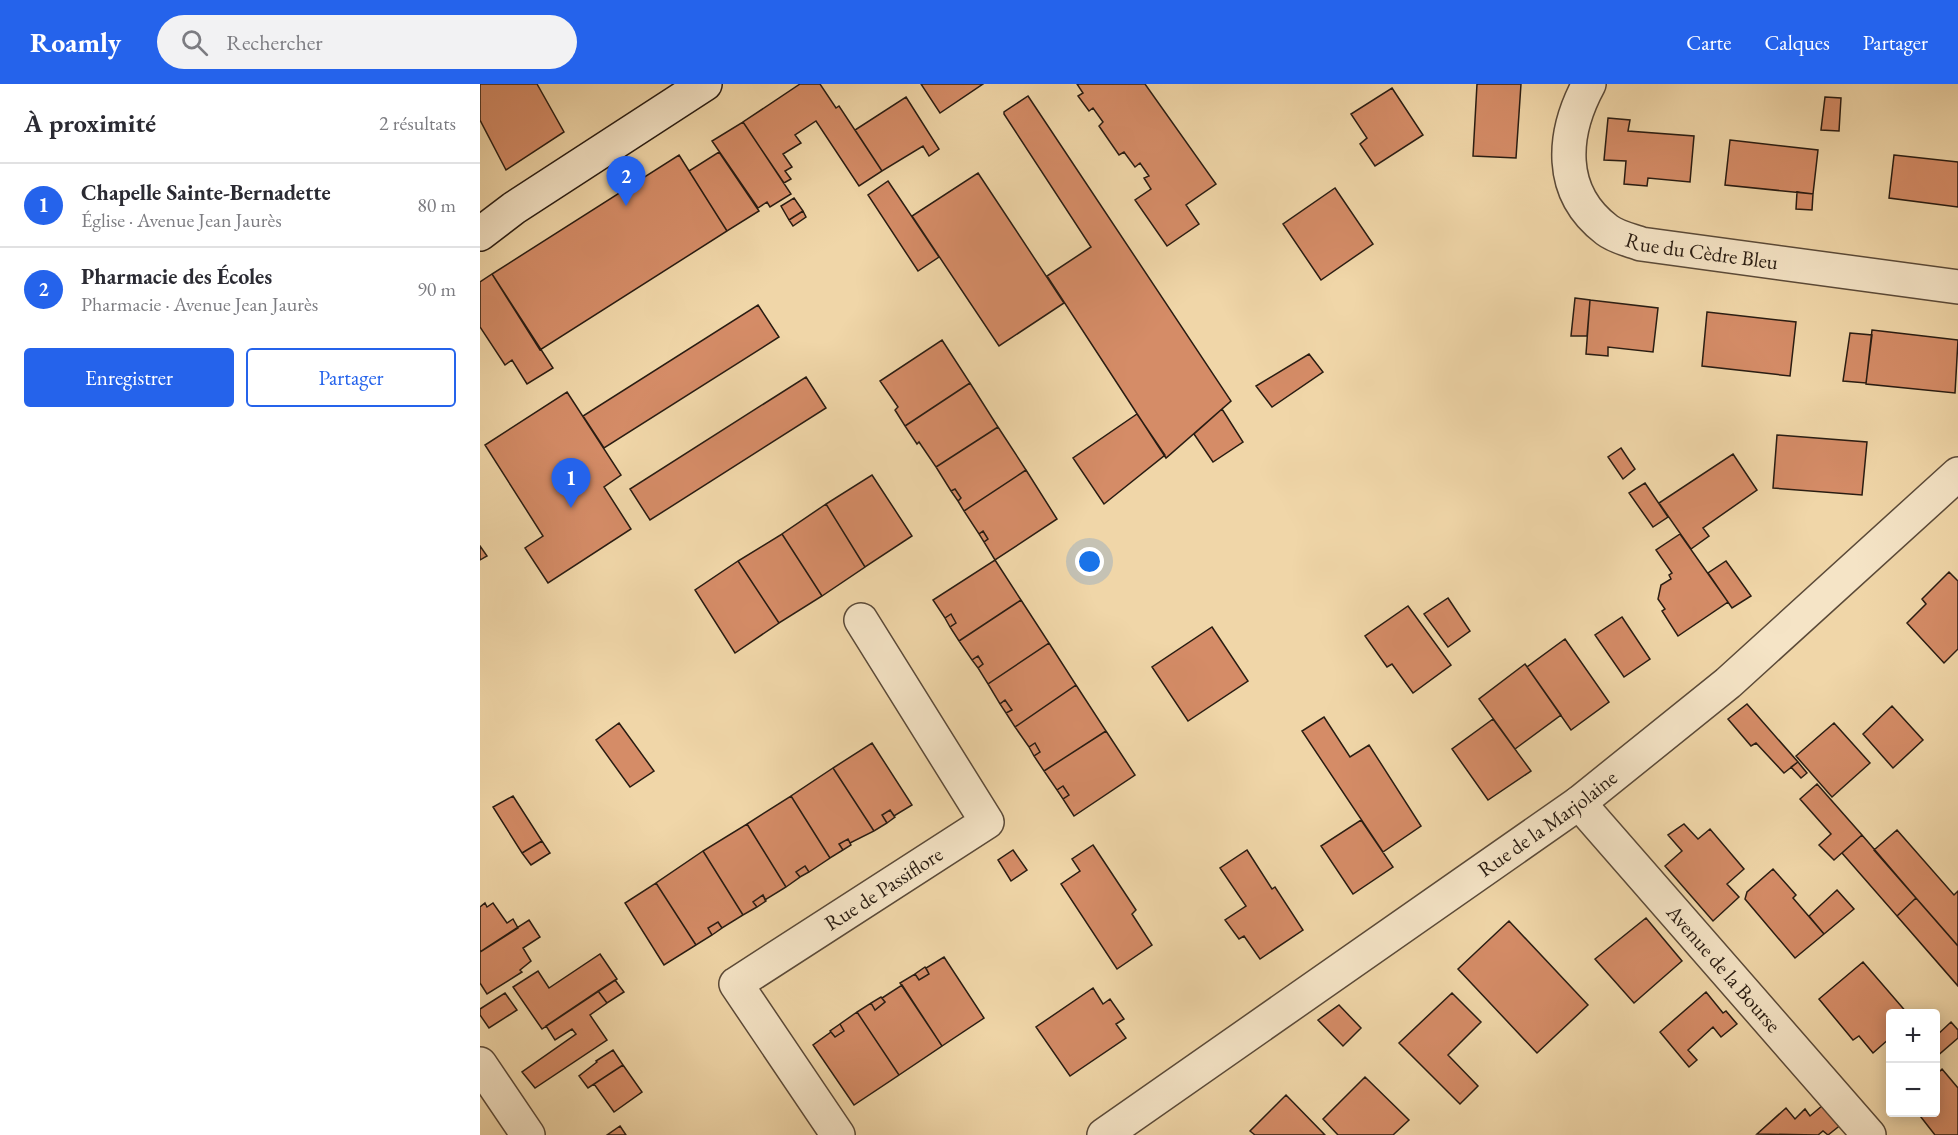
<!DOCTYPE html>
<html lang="fr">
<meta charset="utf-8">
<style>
:root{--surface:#fff;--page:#f2f2f3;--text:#2b2b33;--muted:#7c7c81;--line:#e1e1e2;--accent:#2563eb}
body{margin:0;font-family:"EB Garamond",serif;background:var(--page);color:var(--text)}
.controls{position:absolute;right:18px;bottom:18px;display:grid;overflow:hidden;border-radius:6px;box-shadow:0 3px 15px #0003}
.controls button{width:54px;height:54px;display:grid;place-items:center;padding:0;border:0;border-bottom:2px solid var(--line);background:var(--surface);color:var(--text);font:30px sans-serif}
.you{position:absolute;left:610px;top:478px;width:21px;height:21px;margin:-15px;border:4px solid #fff;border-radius:50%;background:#1a73e8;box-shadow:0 0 0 9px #1a73e833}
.badge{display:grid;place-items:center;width:39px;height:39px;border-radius:50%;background:var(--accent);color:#fff;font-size:20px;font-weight:700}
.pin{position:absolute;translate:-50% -50px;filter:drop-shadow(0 2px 3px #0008)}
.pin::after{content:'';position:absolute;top:32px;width:21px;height:18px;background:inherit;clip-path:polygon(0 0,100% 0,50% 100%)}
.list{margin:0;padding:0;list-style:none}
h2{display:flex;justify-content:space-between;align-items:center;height:78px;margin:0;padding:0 24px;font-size:26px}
h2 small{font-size:20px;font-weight:400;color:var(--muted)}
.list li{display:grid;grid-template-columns:39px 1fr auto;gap:18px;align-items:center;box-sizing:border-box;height:84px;padding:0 24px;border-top:2px solid var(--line)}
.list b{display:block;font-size:22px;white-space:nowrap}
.list p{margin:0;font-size:20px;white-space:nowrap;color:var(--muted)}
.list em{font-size:20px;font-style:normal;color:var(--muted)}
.actions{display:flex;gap:12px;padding:18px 24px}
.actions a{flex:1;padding:14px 0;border:2px solid var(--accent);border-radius:6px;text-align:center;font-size:21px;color:var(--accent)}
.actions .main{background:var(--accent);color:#fff}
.icon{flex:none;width:33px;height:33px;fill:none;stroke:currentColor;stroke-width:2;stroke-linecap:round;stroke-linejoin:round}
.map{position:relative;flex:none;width:1478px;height:1051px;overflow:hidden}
header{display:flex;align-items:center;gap:36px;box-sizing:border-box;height:84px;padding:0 30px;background:var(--accent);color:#fff}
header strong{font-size:28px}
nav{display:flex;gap:33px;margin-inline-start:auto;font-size:21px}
.search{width:420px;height:54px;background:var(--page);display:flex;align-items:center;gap:15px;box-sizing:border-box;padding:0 21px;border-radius:33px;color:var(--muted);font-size:22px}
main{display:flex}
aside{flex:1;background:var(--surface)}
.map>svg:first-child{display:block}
.building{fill:#d58c67;stroke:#291c12;stroke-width:1.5}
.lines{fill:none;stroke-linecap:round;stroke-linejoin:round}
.street-casing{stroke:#5b4a38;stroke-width:36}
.secondary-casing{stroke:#291c12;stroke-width:36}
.street{stroke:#f5e4c6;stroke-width:33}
.secondary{stroke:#f5e4c6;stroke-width:33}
.labels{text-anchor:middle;stroke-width:5;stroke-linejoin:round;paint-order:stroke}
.street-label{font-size:21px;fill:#291c12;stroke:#f5e4c6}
</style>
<header>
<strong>Roamly</strong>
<div class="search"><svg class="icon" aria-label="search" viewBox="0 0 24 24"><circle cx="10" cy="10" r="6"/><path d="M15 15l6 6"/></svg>Rechercher</div>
<nav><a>Carte</a><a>Calques</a><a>Partager</a></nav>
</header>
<main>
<aside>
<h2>À proximité<small>2 résultats</small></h2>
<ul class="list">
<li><span class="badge">1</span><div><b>Chapelle Sainte-Bernadette</b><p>Église · Avenue Jean Jaurès</p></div><em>80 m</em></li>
<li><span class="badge">2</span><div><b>Pharmacie des Écoles</b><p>Pharmacie · Avenue Jean Jaurès</p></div><em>90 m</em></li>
</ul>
<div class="actions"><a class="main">Enregistrer</a><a>Partager</a></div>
</aside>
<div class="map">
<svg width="1478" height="1051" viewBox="0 0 1478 1051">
<rect width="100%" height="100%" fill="#f0d6a8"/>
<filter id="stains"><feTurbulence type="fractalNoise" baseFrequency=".00333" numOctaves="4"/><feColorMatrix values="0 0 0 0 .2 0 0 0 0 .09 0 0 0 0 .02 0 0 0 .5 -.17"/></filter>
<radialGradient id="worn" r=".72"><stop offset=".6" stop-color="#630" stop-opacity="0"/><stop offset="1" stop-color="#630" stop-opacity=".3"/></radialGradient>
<!-- building -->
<path class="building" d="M0 0H57L84 48 26 86 0 36Z
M320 0H340L356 24 359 22 402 87 379 102 336 37 315 51 321 59 303 70 312 83 305 87 311 95 304 99 263 38Z
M441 0H503L460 29Z
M597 0H665L736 100 706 121 719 140 687 162 655 116 671 105 664 94 669 92 660 79 655 83 644 68 639 71 619 42 623 38 613 24 609 27 598 12 603 9Z
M997 0H1041L1036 74 993 72Z
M912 4 943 51 895 82 880 60 887 54 871 30Z
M548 12 751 317 686 374 567 192 611 163 524 30V28Z
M426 13 459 65 449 72 443 62 402 87 375 46Z
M1345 13 1361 14 1359 47 1341 46Z
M1128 34 1150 36 1148 47 1214 52 1210 98 1168 94 1167 102 1144 100 1146 77 1124 76Z
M263 38 311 110 290 123 287 118 278 124 232 57Z
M1250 56 1338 66 1333 110 1245 101Z
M239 68 279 127 247 147 209 87Z
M199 71 247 147 60 266 12 190Z
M1414 71 1478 78V123L1409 114Z
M498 89 584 219 519 262 432 132Z
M408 97 459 173 438 187 388 111Z
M855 104 893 160 841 196 803 140Z
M1317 108 1333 110 1332 126 1316 125Z
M314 114 323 127 309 136 301 122Z
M323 127 326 133 313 142 309 136Z
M12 190 73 284 47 300 32 276 25 281 0 243V198Z
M1095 214 1110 216 1107 252H1091Z
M1110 216 1178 224 1173 268 1128 263V272L1106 270Z
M278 221 299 253 124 364 103 332Z
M1227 228 1316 238 1310 292 1222 282Z
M1392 246 1478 256 1475 309 1386 300Z
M1370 249 1392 251 1386 299 1363 297Z
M462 256 490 299 425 342 415 326 418 323 400 297Z
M829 270 843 288 792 323 776 302Z
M326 293 346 324 170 436 150 405Z
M490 299 518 343 456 383 439 358 437 360 425 342Z
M87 308 141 391 124 403 151 445 68 499 45 464 63 452 5 361Z
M742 325 763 358 733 378 714 350Z
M657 330 685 371 624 420 593 374Z
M518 343 546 386 484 427 478 417 481 414 475 405 471 407 456 383Z
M1297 351 1387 358 1382 411 1293 404Z
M1141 364 1155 385 1143 395 1128 373Z
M1253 370 1277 406 1223 444 1229 452 1211 465 1179 419Z
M546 386 577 435 515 476 504 458 508 455 503 447 499 450 484 427Z
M392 391 432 452 385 483 346 420Z
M1165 399 1188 433 1173 443 1149 409Z
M475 405 481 414 478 417 471 407Z
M346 420 385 483 342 512 302 450Z
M503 447 508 455 504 458 499 450Z
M302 450 342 512 299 539 258 477Z
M1200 450 1248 518 1198 552 1182 527 1185 525 1178 515 1181 501 1191 495 1189 491 1192 489 1176 466Z
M0 462 7 472 0 476Z
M515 476 541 516 479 557 470 543 476 539 471 530 465 534 453 516Z
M258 477 299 539 255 569 215 506Z
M1246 477 1271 512 1252 524 1228 489Z
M1469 488 1478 497V565L1464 579 1427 539 1446 520 1442 515Z
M968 514 990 547 968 563 944 530Z
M541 516 569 559 508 600 498 584 503 580 498 572 492 576 479 557Z
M928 522 971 581 933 609 912 580 907 583 885 552Z
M471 530 476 539 470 543 465 534Z
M1142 533 1170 575 1144 593 1115 551Z
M732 543 768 597 708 637 672 583Z
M1085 555 1129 618 1091 646 1047 583Z
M569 559 596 601 535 643 526 629 532 626 525 616 520 620 508 600Z
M498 572 503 580 498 584 492 576Z
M1045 580 1081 631 1035 665 999 615Z
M596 601 626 647 564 687 554 672 560 668 555 659 549 663 535 643Z
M525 616 532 626 526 629 520 620Z
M1267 620 1318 678 1304 689 1276 659 1271 662 1248 635Z
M1412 622 1443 656 1413 684 1383 650Z
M844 633 870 673 889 661 941 742 903 768 822 647Z
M1013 635 1051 687 1008 716 972 665Z
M139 639 174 687 150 703 116 656Z
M1354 639 1390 679 1352 713 1316 672Z
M626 647 655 691 594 732 583 715 589 711 583 702 577 706 564 687Z
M392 659 432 721 414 732 410 726 402 731 407 739 394 747 353 684Z
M555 659 560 668 554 672 549 663Z
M1318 678 1327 689 1321 694 1311 683Z
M353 684 394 747 370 759 368 755 359 760 363 766 350 774 311 712Z
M1337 700 1382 751 1354 776 1339 761 1351 750 1320 715Z
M583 702 589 711 583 715 577 706Z
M33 712 62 757 42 769 13 723Z
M311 712 350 774 329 788 325 782 316 788 320 793 306 803 267 740Z
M410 726 415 733 407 739 402 731Z
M881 736 913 783 873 810 841 762Z
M267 740 306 803 285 816 283 811 273 818 277 823 263 831 223 767Z
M1204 740 1218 755 1230 745 1264 785 1247 800 1259 813 1233 837 1185 782 1202 767 1188 751Z
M1417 746 1474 811 1478 807V862L1394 766Z
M1382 751 1436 814 1417 832 1362 769Z
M368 755 371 761 363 766 359 760Z
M62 757 70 769 51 781 42 769Z
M613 761 656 826 652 830 672 861 637 885 581 800 600 787 592 775Z
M533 766 547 786 531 797 518 776Z
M767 766 792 805 795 803 823 846 780 875 764 852 759 855 745 836 766 822 740 784Z
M223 767 263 831 242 844 238 838 228 844 232 851 216 861 176 799Z
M325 782 329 788 320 793 316 788Z
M1293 785 1316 811 1313 814 1344 850 1315 874 1265 815 1267 808Z
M176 799 216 861 184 881 145 819Z
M1357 806 1374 825 1344 850 1329 832Z
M283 811 286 817 277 823 273 818Z
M1436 814 1478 862V902L1417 832Z
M5 819 7 823 13 819 27 839 33 835 38 844 0 868V823Z
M1166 834 1202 877 1154 919 1115 875Z
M49 836 60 853 43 864 51 877 40 886 42 888 7 910 0 899V868Z
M1029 837 1108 921 1057 969 978 885Z
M238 838 242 844 232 851 228 844Z
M120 870 137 895 62 945 33 903 58 887 69 904Z
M464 873 504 934 462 962 420 899 435 890 439 896 449 890 446 884Z
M1383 878 1428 930H1410V954L1393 969 1379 952 1373 956 1339 915Z
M445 883 449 890 439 896 435 890Z
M135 896 144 908 127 919 118 907Z
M422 901 462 962 419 991 377 928 391 919 395 926 405 918 402 914Z
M613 904 623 920 630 915 644 935 636 940 646 954 590 992 556 943Z
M118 907 127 919 110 931 127 956 55 1004 42 988 96 950 92 945 75 956 66 942Z
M1226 908 1243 929 1246 927 1257 940 1241 953 1233 943 1208 966 1217 976 1209 983 1180 948Z
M25 909 37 926 9 944 0 931V925Z
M972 909 1001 938 968 971 998 1002 980 1020 919 959Z
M401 913 405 918 395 926 391 919Z
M859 921 881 944 863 962 838 936Z
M377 928 419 991 374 1021 333 961 351 948 355 953 364 947 360 940Z
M1471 938 1478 946V954L1456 973V952Z
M360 940 364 947 355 953 350 947Z
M133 966 143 981 108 1004 99 992 117 978 116 977Z
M143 981 162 1008 134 1028 114 1000Z
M1462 985 1478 1004V1051H1455L1437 1028H1456V991Z
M885 993 929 1036 913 1051H858L843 1035Z
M806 1011 845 1051H775L770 1047Z
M1349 1016 1367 1036 1348 1051 1343 1047 1338 1051 1277 1050 1306 1024 1315 1035 1325 1025 1330 1032Z
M140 1042 146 1051H127Z"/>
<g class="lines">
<defs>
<g id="street">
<path id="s1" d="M1109 0C1082 50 1077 108 1127 146 1136 153 1150 156 1161 160L1478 203"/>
<path id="s2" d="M1099 719 1389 1051"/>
<path d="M0 980 48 1051"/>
<path id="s3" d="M358 1051 256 900 507 738 381 536"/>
<path id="s4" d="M624 1051 1099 719 1248 599 1478 390"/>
</g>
<path id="secondary" d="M0 150 34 124 225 0"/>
</defs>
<!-- street casing -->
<use href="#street" class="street-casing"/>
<!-- secondary casing -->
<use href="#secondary" class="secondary-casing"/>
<!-- street -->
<use href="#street" class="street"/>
<!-- secondary -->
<use href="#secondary" class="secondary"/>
</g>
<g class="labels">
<!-- street labels -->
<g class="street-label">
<text dy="7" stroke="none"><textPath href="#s1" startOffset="260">Rue du Cèdre Bleu</textPath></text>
<text dy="7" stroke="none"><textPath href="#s4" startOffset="542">Rue de la Marjolaine</textPath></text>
<text dy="7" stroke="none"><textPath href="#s3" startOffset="358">Rue de Passiflore</textPath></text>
<text dy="7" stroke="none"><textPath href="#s2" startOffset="220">Avenue de la Bourse</textPath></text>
</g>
</g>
<rect width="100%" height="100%" filter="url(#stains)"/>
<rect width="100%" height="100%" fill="url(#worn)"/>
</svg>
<div class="controls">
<button>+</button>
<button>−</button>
</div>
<div class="you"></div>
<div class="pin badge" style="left:91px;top:424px">1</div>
<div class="pin badge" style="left:146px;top:122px">2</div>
</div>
</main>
